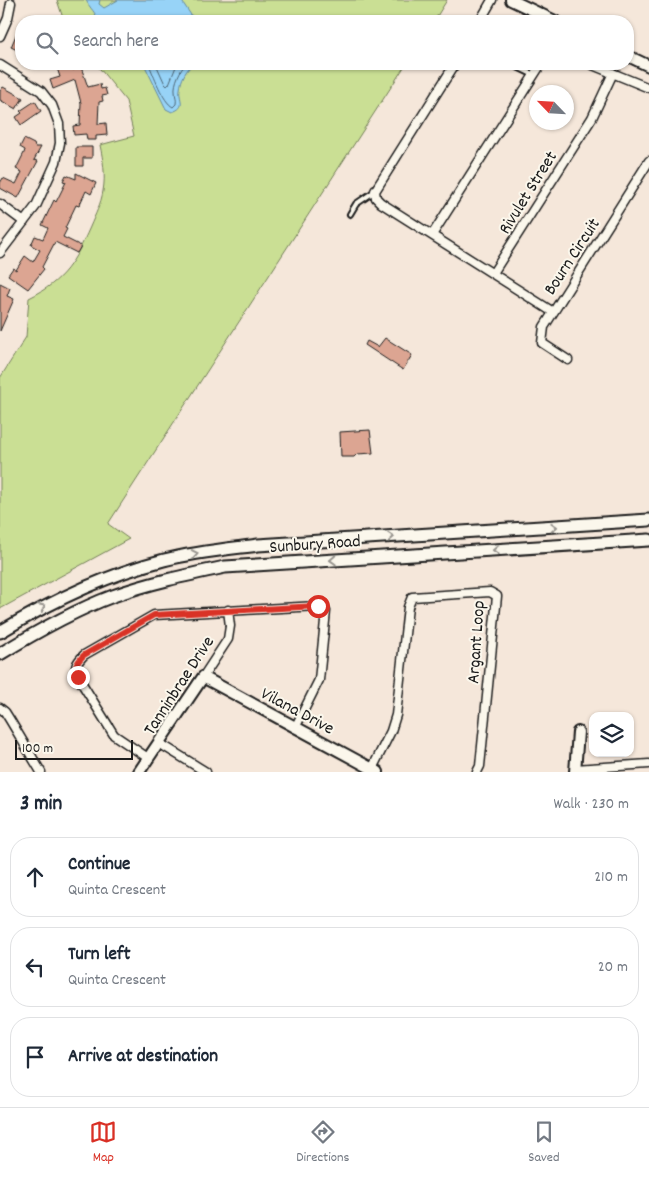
<!DOCTYPE html>
<meta charset="utf-8">
<style>
:root{--surface:#fff;--page:#f6f6f7;--text:#1f2937;--muted:#747a83;--line:#e0e1e3;--accent:#d93025}
body{margin:0;font-family:Dekko,sans-serif;background:var(--page);color:var(--text)}
.controls{position:absolute;right:15px;bottom:15px;display:grid;overflow:hidden;border-radius:10px;box-shadow:0 1px 4px #0004}
.controls button{width:45px;height:45px;display:grid;place-items:center;padding:0;border:0;border-bottom:1px solid var(--line);background:var(--surface);color:var(--text);font:25px sans-serif}
.compass{position:absolute;left:529px;top:85px;width:45px;height:45px;border-radius:50%;background:var(--surface);box-shadow:0 1px 4px #0004;rotate:295deg}
.scale{position:absolute;left:15px;bottom:12px;width:118px;box-sizing:border-box;padding-left:5px;border:2px solid #1c1c1c;border-top:0;font-size:14px;line-height:18px;white-space:nowrap;color:#1c1c1c;-webkit-text-stroke:4px #fbf7ec;paint-order:stroke}
.stop{position:absolute;width:15px;height:15px;margin:-11px;border:4px solid #d93025;border-radius:50%;background:#fff}
.stop.end{background:#d93025;border-color:#fff;box-shadow:0 1px 5px #0008}
.list{margin:0;padding:0;list-style:none}
h2{display:flex;justify-content:space-between;align-items:center;height:65px;margin:0;padding:0 20px;font-size:21px}
h2 small{font-size:16px;font-weight:400;color:var(--muted)}
.list li{display:grid;grid-template-columns:32px 1fr auto;gap:15px;align-items:center;box-sizing:border-box;height:80px;margin:0 10px 10px;padding:0 10px;border:1px solid var(--line);border-radius:20px}
.list b{display:block;font-size:19px;white-space:nowrap}
.list p{margin:0;font-size:16px;white-space:nowrap;color:var(--muted)}
.list em{font-size:16px;font-style:normal;color:var(--muted)}
.icon{flex:none;width:28px;height:28px;fill:none;stroke:currentColor;stroke-width:2;stroke-linecap:round;stroke-linejoin:round}
.map{position:relative;flex:none;width:649px;height:772px;overflow:hidden}
.search{position:absolute;background:var(--surface);box-shadow:0 1px 4px #0004;left:15px;right:15px;top:15px;height:55px;display:flex;align-items:center;gap:12px;box-sizing:border-box;padding:0 18px;border-radius:20px;color:var(--muted);font-size:19px}
.sheet{height:335px;background:var(--surface)}
nav{display:flex;justify-content:space-around;align-items:center;box-sizing:border-box;height:70px;border-top:1px solid var(--line);background:var(--surface);font-size:14px;color:var(--muted)}
nav a{display:grid;justify-items:center;gap:2px}
nav .on{color:var(--accent)}
.map>svg:first-child{display:block}
.green{fill:#cadf94;stroke:#737e58}
.water{fill:#97d3f7;stroke:#668a9f}
.lines{fill:none;stroke-linecap:round;stroke-linejoin:round}
.shore{stroke:#4d6574;stroke-width:1}
.building{fill:#dca592;stroke:#1c1c1c}
.lane-casing{stroke:#1c1c1c;stroke-width:8}
.street-casing{stroke:#1c1c1c;stroke-width:11}
.secondary-casing{stroke:#1c1c1c;stroke-width:14}
.primary-casing{stroke:#1c1c1c;stroke-width:15}
.lane{stroke:#fbf7ec;stroke-width:4}
.street{stroke:#fbf7ec;stroke-width:8}
.secondary{stroke:#fbf7ec;stroke-width:10}
.primary{stroke:#fbf7ec;stroke-width:11}
.oneway{stroke:#97948e}
.route{stroke:#d93025;stroke-width:6}
.labels{text-anchor:middle;stroke-width:4;stroke-linejoin:round;paint-order:stroke}
.street-label{font-size:18px;fill:#1c1c1c;stroke:#fbf7ec}
</style>
<div class="map">
<svg width="649" height="772" viewBox="0 0 649 772">
<rect width="100%" height="100%" fill="#f5e7da"/>
<filter id="ink" filterUnits="userSpaceOnUse"><feTurbulence type="fractalNoise" baseFrequency=".02" numOctaves="2"/><feDisplacementMap in="SourceGraphic" scale="10" xChannelSelector="R" yChannelSelector="G"/><feConvolveMatrix kernelMatrix="1 2 1 2 8 2 1 2 1" color-interpolation-filters="sRGB"/></filter>
<g filter="url(#ink)">
<!-- green -->
<path class="green" d="M57 0H447L434 21H64Z
M96 64H406L108 524 129 539 0 609V378L26 337 29 298C64 281 75 261 90 227 95 215 101 204 103 191 106 175 103 160 100 145L134 136 126 101Z"/>
<!-- water -->
<path class="water" d="M86 0H100L99 4 104 8 118 0H181L195 21H98C96 12 90 9 86 0Z
M144 64H193C186 70 181 79 180 89 178 99 188 107 172 112L166 109Z"/>
<g class="lines">
<!-- shore -->
<path class="shore" d="M149 64C153 74 163 102 173 107L176 104C177 99 175 96 175 91 174 84 180 69 186 64
M156 64 165 84 167 86 169 84 177 64"/>
</g>
<!-- building -->
<path class="building" d="M21 23V52L11 47Z
M69 64H71L73 70 81 67 88 87 100 84 101 89 105 88 107 95 102 96 103 101 99 102 98 124 106 123 107 135 96 136V140H87L86 134 74 135 73 126 80 125 81 103 75 80 53 89 50 80 60 77 57 68Z
M3 87 23 98 16 109 0 100V91Z
M35 101 41 111 21 125 16 117 22 113 20 111Z
M24 139 34 144 35 147H41L34 160 38 161 18 198 0 188V183L3 178 16 184 22 172 16 169 24 153 25 150 20 147Z
M76 147H92V158H83V166H76Z
M76 173 96 183 91 194 86 191 79 206 76 205 65 228 67 229 63 237 81 246 77 253 55 242 42 267 44 269 28 289 8 275 13 268 16 270 25 256 33 262 40 250 31 245 35 236 43 239 48 228 42 225 54 200 56 202 66 182 63 181 66 175 76 179Z
M0 283 10 288 7 296 14 299 0 331Z
M385 338 412 355 403 370 365 345 367 341 378 347Z
M370 430 373 453 357 454 354 457H341L340 432Z"/>
<g class="lines">
<defs>
<path id="lane" d="M511 64 534 75
M350 214 356 204 375 191"/>
<path id="street" d="M480 21 492 0
M0 36 8 18 11 3
M455 64 375 191 376 198 381 203 553 312
M590 64 649 88
M0 65 41 91 52 105 59 124 60 143 56 162 36 206 0 253
M0 204 24 222
M432 235 541 64
M493 273 592 118 613 73
M568 360 542 343 544 327 649 161
M203 677 228 639 230 626 228 610
M0 708 5 712 10 720 41 772
M159 743 206 772
M148 758 114 735 78 677C74 667 76 663 84 655L154 615 318 606 326 611 319 680 295 728
M372 769 391 731 396 715 408 607 412 597 490 592 497 596 480 766 477 772
M575 769 649 764"/>
<path id="secondary" d="M511 0 555 21
M628 56 649 66
M139 772 203 677 378 772
M575 772 578 732"/>
<path id="primary" d="M0 632C52 601 105 575 164 560 195 552 227 549 258 545L649 520
M0 654C36 632 73 611 113 596 149 583 187 575 225 567L649 540"/>
</defs>
<!-- lane casing -->
<use href="#lane" class="lane-casing"/>
<!-- street casing -->
<use href="#street" class="street-casing"/>
<!-- secondary casing -->
<use href="#secondary" class="secondary-casing"/>
<!-- primary casing -->
<use href="#primary" class="primary-casing"/>
<!-- lane -->
<use href="#lane" class="lane"/>
<!-- street -->
<use href="#street" class="street"/>
<!-- secondary -->
<use href="#secondary" class="secondary"/>
<!-- primary -->
<use href="#primary" class="primary"/>
</g>
<!-- one-way arrows -->
<defs><path id="oneway-chevron" d="M-2-3.5L2.5 0L-2 3.5" fill="none" stroke-width="1.6" stroke-linecap="round" stroke-linejoin="round" transform="scale(1.25)"/></defs>
<g class="oneway">
<use href="#oneway-chevron" transform="translate(554 527) rotate(-3)"/>
<use href="#oneway-chevron" transform="translate(391 537) rotate(-4)"/>
<use href="#oneway-chevron" transform="translate(496 550) rotate(177)"/>
<use href="#oneway-chevron" transform="translate(195 554) rotate(-11)"/>
<use href="#oneway-chevron" transform="translate(333 560) rotate(177)"/>
<use href="#oneway-chevron" transform="translate(42 607) rotate(-27)"/>
</g>
</g>
<g class="lines" filter="url(#ink)">
<!-- route -->
<path class="route" d="M78 677C74 667 76 663 84 655L154 615 318 606"/>
</g>
<g class="labels">
<!-- street labels -->
<g class="street-label">
<text transform="translate(527 192) rotate(-58)" y="6">Rivulet Street</text>
<text transform="translate(571 256) rotate(-57)" y="6">Bourn Circuit</text>
<text transform="translate(315 543) rotate(-4)" y="6">Sunbury Road</text>
<text transform="translate(475 642) rotate(-86)" y="6">Argant Loop</text>
<text transform="translate(178 685) rotate(-57)" y="6">Tanninbrae Drive</text>
<text transform="translate(298 710) rotate(28)" y="6">Vilana Drive</text>
</g>
</g>
</svg>
<div class="controls">
<button><svg class="icon" aria-label="layers" viewBox="0 0 24 24"><path d="M12 4l9 5-9 5-9-5zM3 14l9 5 9-5"/></svg></button>
</div>
<svg class="compass" viewBox="-18 -18 36 36"><path d="M0-13l5 13h-10z" fill="#e53935"/><path d="M0 13l5-13h-10z" fill="#747a83"/></svg>
<div class="scale">100 m</div>
<div class="stop" style="left:318px;top:606px"></div>
<div class="stop end" style="left:78px;top:677px"></div>
<div class="search"><svg class="icon" aria-label="search" viewBox="0 0 24 24"><circle cx="10" cy="10" r="6"/><path d="M15 15l6 6"/></svg>Search here</div>
</div>
<section class="sheet">
<h2>3 min<small>Walk · 230 m</small></h2>
<ul class="list">
<li><svg class="icon" aria-label="ahead" viewBox="0 0 24 24"><path d="M12 20V5M6 11l6-6 6 6"/></svg><div><b>Continue</b><p>Quinta Crescent</p></div><em>210 m</em></li>
<li><svg class="icon" aria-label="left" viewBox="0 0 24 24"><path d="M17 20v-9H6M10 6l-5 5 5 5"/></svg><div><b>Turn left</b><p>Quinta Crescent</p></div><em>20 m</em></li>
<li><svg class="icon" aria-label="arrive" viewBox="0 0 24 24"><path d="M6 21V4h12l-3 4 3 4H6"/></svg><div><b>Arrive at destination</b></div></li>
</ul>
</section>
<nav>
<a class="on"><svg class="icon" aria-label="map" viewBox="0 0 24 24"><path d="M3 6l6-2 6 2 6-2v14l-6 2-6-2-6 2zM9 4v14M15 6v14"/></svg>Map</a>
<a><svg class="icon" aria-label="directions" viewBox="0 0 24 24"><path d="M12 3l9 9-9 9-9-9zM9 14v-3h6M13 9l2 2-2 2"/></svg>Directions</a>
<a><svg class="icon" aria-label="saved" viewBox="0 0 24 24"><path d="M7 4h10v16l-5-4-5 4z"/></svg>Saved</a>
</nav>
